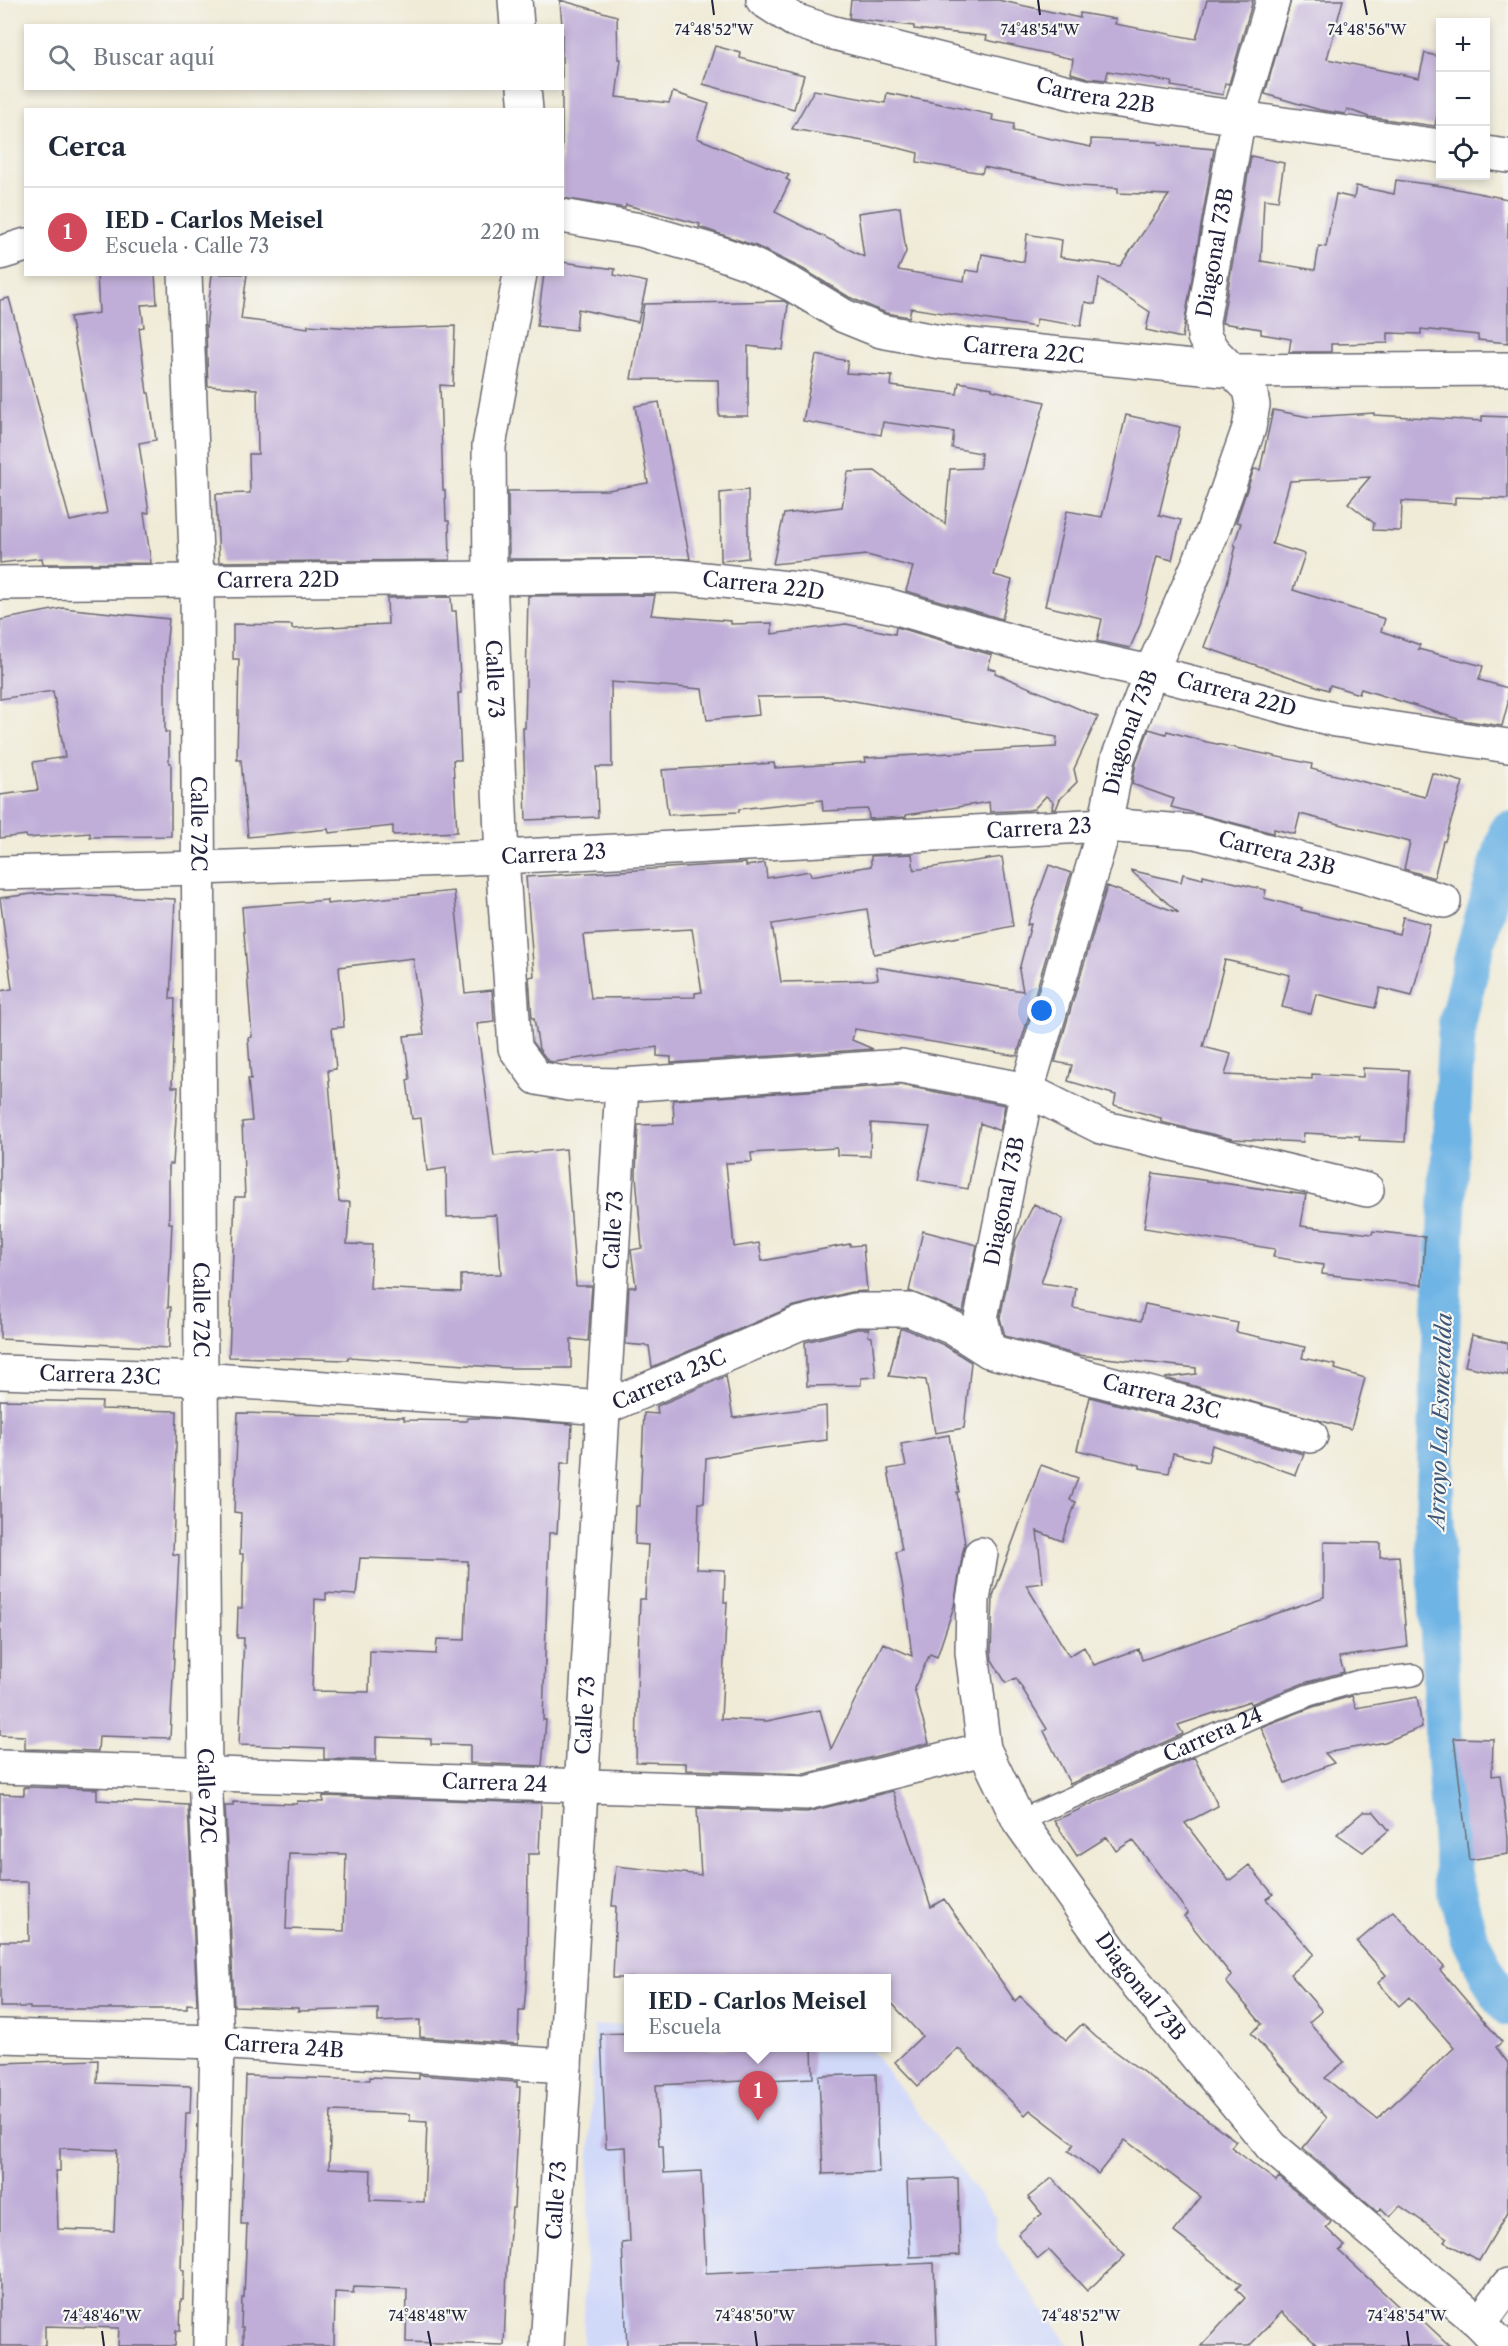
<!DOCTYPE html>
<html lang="es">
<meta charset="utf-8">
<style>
:root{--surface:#fff;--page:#f2f2f3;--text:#1f2937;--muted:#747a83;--line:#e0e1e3;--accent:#d1495b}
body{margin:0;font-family:"Libre Caslon Text",serif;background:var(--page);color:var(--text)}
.controls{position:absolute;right:18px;top:18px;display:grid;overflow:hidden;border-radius:0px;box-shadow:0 3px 9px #0003}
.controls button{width:54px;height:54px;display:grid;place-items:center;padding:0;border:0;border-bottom:2px solid var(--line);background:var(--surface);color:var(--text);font:30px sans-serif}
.you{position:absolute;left:1042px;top:1011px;width:21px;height:21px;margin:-15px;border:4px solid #fff;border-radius:50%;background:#1a73e8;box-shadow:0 0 0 9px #1a73e833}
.badge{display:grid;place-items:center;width:39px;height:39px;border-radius:50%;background:var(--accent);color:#fff;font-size:20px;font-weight:700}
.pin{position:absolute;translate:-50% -50px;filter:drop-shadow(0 2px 3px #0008)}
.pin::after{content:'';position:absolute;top:32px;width:21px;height:18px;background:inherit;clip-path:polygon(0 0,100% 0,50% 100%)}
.popup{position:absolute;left:624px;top:1974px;width:267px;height:78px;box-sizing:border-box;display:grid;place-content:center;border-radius:0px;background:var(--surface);filter:drop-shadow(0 2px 4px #0005);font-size:20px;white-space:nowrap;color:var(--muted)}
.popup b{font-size:22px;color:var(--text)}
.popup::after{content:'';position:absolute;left:50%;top:100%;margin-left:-12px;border:12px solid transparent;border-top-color:var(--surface)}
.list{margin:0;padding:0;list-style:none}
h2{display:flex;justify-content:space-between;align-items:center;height:78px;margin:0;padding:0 24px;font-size:26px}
h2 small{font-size:20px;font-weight:400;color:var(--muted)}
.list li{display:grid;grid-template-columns:39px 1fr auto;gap:18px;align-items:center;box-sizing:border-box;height:90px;padding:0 24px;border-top:2px solid var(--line)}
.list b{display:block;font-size:22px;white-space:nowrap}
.list p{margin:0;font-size:20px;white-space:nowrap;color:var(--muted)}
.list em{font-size:20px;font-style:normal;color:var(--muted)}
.icon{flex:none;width:33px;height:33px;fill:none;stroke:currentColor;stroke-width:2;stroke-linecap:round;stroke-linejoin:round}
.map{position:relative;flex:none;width:1508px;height:2346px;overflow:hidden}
.search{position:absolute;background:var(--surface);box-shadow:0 3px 9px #0003;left:24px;top:24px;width:540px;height:66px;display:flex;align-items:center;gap:15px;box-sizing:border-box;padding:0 21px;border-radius:0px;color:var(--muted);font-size:22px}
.panel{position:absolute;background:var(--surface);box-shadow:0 3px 9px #0003;left:24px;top:108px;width:540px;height:168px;border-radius:0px}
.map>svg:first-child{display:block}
.built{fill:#d1d9f9}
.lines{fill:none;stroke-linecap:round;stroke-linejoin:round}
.canal{stroke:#6eb4e5;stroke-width:38}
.building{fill:#c0aed8;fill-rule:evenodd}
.lane-casing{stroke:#6a6872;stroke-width:24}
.street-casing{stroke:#6a6872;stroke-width:36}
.lane{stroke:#fff;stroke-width:21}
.street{stroke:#fff;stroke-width:33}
.ticks{fill:none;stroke:#22223b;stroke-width:2}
.labels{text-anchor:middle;stroke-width:4.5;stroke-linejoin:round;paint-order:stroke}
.street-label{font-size:21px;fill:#22223b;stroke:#f6f6f2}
.water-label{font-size:22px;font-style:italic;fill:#3d5576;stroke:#f6f6f2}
.ticks-label{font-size:15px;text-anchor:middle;fill:#22223b;stroke:#f6f6f2;stroke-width:4.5;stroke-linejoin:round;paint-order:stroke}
</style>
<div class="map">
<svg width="1508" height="2346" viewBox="0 0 1508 2346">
<rect width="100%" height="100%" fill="#f6f6f2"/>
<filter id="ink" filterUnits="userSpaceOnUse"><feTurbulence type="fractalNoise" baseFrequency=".0167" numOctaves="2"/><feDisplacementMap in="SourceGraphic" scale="12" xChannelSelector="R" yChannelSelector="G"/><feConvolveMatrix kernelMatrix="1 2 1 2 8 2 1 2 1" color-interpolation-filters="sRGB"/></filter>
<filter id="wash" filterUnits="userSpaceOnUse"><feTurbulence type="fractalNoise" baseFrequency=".008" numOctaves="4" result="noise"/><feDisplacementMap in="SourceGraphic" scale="24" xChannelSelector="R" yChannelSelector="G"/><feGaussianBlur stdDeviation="1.35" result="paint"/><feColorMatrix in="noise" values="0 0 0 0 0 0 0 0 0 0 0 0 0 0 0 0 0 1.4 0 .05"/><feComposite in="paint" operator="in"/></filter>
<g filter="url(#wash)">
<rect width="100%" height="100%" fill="#f0ebd7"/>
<!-- built -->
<path class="built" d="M629 2023V2048H870L995 2216 998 2244 1069 2346H583L594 2026Z"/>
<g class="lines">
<!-- canal -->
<path class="canal" d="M1508 830 1474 952 1457 1024 1443 1287 1434 1513 1443 1729 1453 1876 1468 1935 1495 1988 1508 2007"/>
</g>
<g id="blocks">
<!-- building -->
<path class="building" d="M560 0 617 16 618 59H621L616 97 669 103 673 92 709 104 697 138 789 175 786 179 790 181 775 212 864 257 858 213 900 207 906 252 898 270 964 281 966 270 979 272 982 254 1024 262 1027 234 1062 240 1060 257 1120 266 1169 195 1118 193V188L1077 186 984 167 982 173 917 162 918 153 887 145 792 129 814 90 885 103 887 93 912 98 993 115 992 120 1014 124 1013 131 1091 147V139L1158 142V144L1214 149 1182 338 1146 330 1150 312 1099 278 1095 304 1085 302 1081 326 1037 319 1035 327 911 308 909 317 886 313 849 297 803 269 756 246 699 227 700 224 626 205 625 208 562 198V26Z
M851 0H998L1080 18V13L1116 19 1115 24 1196 39 1207 0H1253L1229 84 1225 83 1223 95 1171 86 1172 82 1108 71 1106 80 1088 78 1071 73 1073 59 986 40 987 36 914 29V26L849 18Z
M1291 0H1343L1327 59 1419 78 1425 53 1440 57V103L1435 126 1369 117 1347 109 1345 114 1320 110 1265 94Z
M715 46 741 53 740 58 804 75 794 109 703 84Z
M1251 156 1284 163 1278 201 1264 199 1261 261 1315 270 1319 246 1326 247 1336 194 1354 198 1356 186 1394 194 1396 180 1442 186 1508 199V343L1478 340V335L1421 329V334L1388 333V343L1331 344V352H1289L1291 339 1261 334V329L1222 323Z
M562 262 615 269 614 275 647 282 638 322 578 309 576 330 537 326 544 274H562Z
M97 274H155L157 304 141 305 144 327 139 328 147 393H149L156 440 139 443 149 513H144L151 563 43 564 42 558 0 563V300L9 298 70 521 107 513 70 317 99 313Z
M212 274H247L241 319 308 328V325L370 329 455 326 453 386 440 385 443 490H445L446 521H449L450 560 219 562 216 494 250 493 249 454H258L257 389 208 386 206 328Z
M784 301 788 304 783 350 748 346V416H719L718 380 631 379 644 304Z
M816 355 848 361 846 373 892 376 891 386 957 394 959 382 992 388V390L1045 402 994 575 1012 580 1002 619 906 591 913 567 867 555 773 564 784 514 842 507 848 472 875 471 945 524 950 469 980 468 981 453 952 448 954 432 883 422 881 435 803 421Z
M659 402 690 559H509L508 491 608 490 648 483 635 406Z
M1273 410 1309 417 1374 413V415L1482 421V416L1508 417V499L1455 497V504L1402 501 1401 531 1373 530 1374 523 1348 503 1370 477 1290 481 1272 544 1305 554 1293 590 1385 619 1381 631 1420 645 1418 649 1483 666 1479 680 1508 688V703L1502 726 1461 720 1361 689 1359 694 1330 685 1328 690 1204 647 1226 587 1236 546 1234 545 1241 523 1236 522 1239 513 1254 469 1260 470Z
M1126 415 1180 427 1159 515 1181 520 1172 560 1157 556 1140 625 1130 648 1097 641 1102 619 1045 606 1067 511 1102 517Z
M748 490V558L721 561 720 493Z
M655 595 651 615 731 621V624L772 623V634L846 624 895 634 896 627 992 655 988 668 996 670 995 673 1098 717 1074 769 1077 782 1060 799 1056 809H1052L1053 802 1046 796 1034 809 1028 810 990 812 989 802 906 815V817L869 819 868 809 823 811 822 800 739 809V812L668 815 662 770 774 763 775 768 866 762 865 758 1056 747 1057 737 826 696 757 697 759 715 707 720 702 689 611 682 612 767H596L598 817 526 820 523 728H525L528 596Z
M451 597 452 611H456L461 693H458L461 760H453L457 832 393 835V826L329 833 328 829 248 837 241 760H237L239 659H233V624L292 625V629L388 624 387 598Z
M63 608 169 619 165 658V732H169V763H171V836L90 837V833L27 838 26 835 0 838V795L38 790 33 762 65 757 53 691 0 699V620Z
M1149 729 1166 734 1167 731 1207 742 1312 764 1311 769 1425 797 1432 773 1463 782 1445 841H1443L1434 878 1404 869 1410 842 1300 814 1295 834 1274 829 1273 833 1171 807 1174 799 1132 784 1136 763Z
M912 854 914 870 1002 857 1013 926 874 954 867 909 772 924 781 982 872 980 878 979 876 967 1023 991 1019 970 1031 924 1027 925 1049 865 1071 873 1017 1056 855 1029 852 1040 873 1049 671 1063V1057L657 1056V1047L554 1062 548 1061 539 1049 534 1018H532L529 977 534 976 526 877 746 863V866L765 863 767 878 810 871 811 876 871 866V856ZM692 929 702 992 695 993V997L591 998 583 935Z
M1130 870 1181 882 1183 874 1203 879V875L1266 890 1264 898 1302 908 1301 910 1399 934 1403 917 1430 924 1412 996 1380 988 1375 1008 1316 994 1311 1014 1282 1007 1290 975 1225 960 1203 1047 1231 1054 1225 1075 1312 1079V1074L1363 1077V1068L1409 1070 1405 1142 1359 1140 1360 1136 1304 1133 1303 1142 1232 1139 1161 1122V1118L1114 1105 1116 1095 1068 1081 1072 1065 1055 1062 1107 886 1179 913Z
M454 891 465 993 492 990 494 1022 477 1024 494 1156 566 1149 576 1286H592L588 1341 571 1339V1368H510L348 1357V1360L229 1357 235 1197H245L242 1122 252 1121 248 1079H251L248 1038 252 1037 242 907 327 900V904ZM413 958 424 1034 404 1036 410 1079 407 1080 412 1119 421 1118 427 1171 446 1168 447 1217 496 1215 497 1217 501 1274 461 1275V1292L370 1288 372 1245 347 1244 350 1202H339L328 1070 336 1069 332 1028 344 1027 339 967Z
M40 893 175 899 170 999H175L172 1087H178L173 1164H169V1223H172L168 1307H171L169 1348 0 1339V991L12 989 0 898Z
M900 1085 1005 1105 1000 1131 980 1123 968 1189 918 1180 930 1127 871 1123 870 1156 837 1155V1148L751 1153 752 1162 726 1163 734 1247 759 1243 762 1261 850 1244V1246L863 1245 867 1291 851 1292 791 1307 652 1367 649 1346 626 1344 629 1287H636L631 1250 642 1248 636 1175 638 1125 674 1124 673 1100Z
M1153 1173 1306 1195 1301 1226 1372 1234 1373 1231 1425 1237 1422 1285 1322 1274 1323 1265 1273 1257 1275 1249 1144 1228Z
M1034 1204 1063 1219 1041 1283 1076 1288 1073 1308 1141 1321 1145 1304 1238 1323 1236 1332 1305 1347 1302 1358 1336 1365 1335 1369 1365 1378 1351 1429 1165 1378 1196 1374V1368L1078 1355 1005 1336 1000 1318 1016 1240Z
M923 1231 977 1245 963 1312 909 1291Z
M857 1329H869L868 1336 872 1337 876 1377 861 1378V1385L807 1386 805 1342Z
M900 1329H906L944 1345 971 1362 964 1428 935 1433 926 1380 889 1376Z
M1472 1335 1508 1343V1375L1465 1366Z
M726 1376 733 1418 826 1406 827 1440 750 1450 706 1458 704 1503H699L697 1569 725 1570 724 1602H727L721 1719 767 1721 820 1710 831 1749 883 1643 912 1656 904 1593 896 1552 902 1550 888 1469 906 1466 901 1444 949 1435 959 1492H957L965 1544 963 1551 954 1606 937 1657 930 1654 914 1688 929 1743 805 1774 686 1770V1763L636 1762 638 1651 640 1599H645L648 1545 635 1544 636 1506H640L644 1413 658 1414 657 1406Z
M1090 1397 1304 1454 1296 1475 1212 1445 1208 1462 1173 1453 1169 1473 1140 1468V1465L1077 1450Z
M0 1400 102 1402 101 1409 177 1411 173 1554 179 1555 170 1738 99 1736 98 1751 25 1749V1736L0 1735Z
M238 1413 404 1417V1420L467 1421V1418H489L572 1424 570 1463H561L557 1533H549L543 1720H546L542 1766 470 1763V1745L431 1744V1739L376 1737V1760L324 1759V1748L239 1745 244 1638H237L238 1608H242L243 1554H240L241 1513 234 1512ZM360 1558 468 1561 465 1640 437 1639 436 1654 370 1651 369 1692 312 1691 315 1599 326 1600V1593L356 1595Z
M1041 1465 1078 1478 1070 1500 1076 1502 1062 1541 1037 1531 1043 1583 1026 1585 1069 1656 1084 1647 1094 1665 1139 1649 1142 1660 1324 1597V1542L1380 1543V1557L1399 1556 1407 1647 1339 1657 1344 1672 1304 1683 1251 1704 1250 1701 1178 1725 1183 1734 1070 1784 1044 1731 1047 1729 1016 1678 1006 1683 992 1660 991 1651 993 1596Z
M1352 1696 1356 1708 1417 1697 1422 1727 1385 1742 1325 1753 1334 1763 1285 1783 1261 1727 1313 1707Z
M1454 1738 1493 1739 1492 1776 1500 1775 1508 1837V1854L1469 1860Z
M1194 1757 1218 1806 1185 1823 1229 1881 1249 1865 1273 1894 1266 1899 1314 1954 1290 1974 1322 2011 1309 2022 1344 2062 1325 2078 1377 2119 1454 2048 1409 1997 1399 2006 1378 1983 1386 1975 1357 1942 1393 1911 1444 1966 1440 1970 1502 2042 1496 2047 1508 2063V2211L1479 2261 1445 2242 1447 2238 1400 2206 1390 2217 1381 2208 1377 2212 1303 2148 1327 2118 1251 2033 1262 2024 1226 1982 1232 1976 1184 1916 1188 1913 1133 1840 1116 1851 1107 1837 1077 1856 1054 1821Z
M24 1787 97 1789V1800L188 1805 197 2005 187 2004V2009H30V2007H0V1941H29L28 1882H0V1794L24 1795Z
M893 1791 931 1907 944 1899 1015 2001 1020 1996 1066 2040 1082 2024 1096 2037 1236 2141 1231 2147 1276 2181 1279 2177 1331 2222 1326 2228 1345 2246 1339 2251 1411 2318 1415 2313 1450 2346H1318L1282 2312 1249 2346H1201L1245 2298 1236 2289 1241 2284 1174 2232 1201 2197 1125 2140 1098 2174 1069 2151 1074 2144 1030 2110 1025 2115 958 2048 918 2086 895 2062 922 2036 887 1998V1978H613L616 1906H612L616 1866 701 1875 697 1808 807 1812Z
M323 1796 541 1803 539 1854H528L527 1973 524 2011H519L518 2044 420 2037V2020L378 2022V2009L298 2011V2008L234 2006 225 1806H233V1802L297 1804V1801L323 1802ZM289 1853 346 1854 344 1931 286 1929Z
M1363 1812H1374L1389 1830 1363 1852 1337 1834Z
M629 2033V2048H812L813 2078 656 2085 659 2146H663L664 2173 701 2171 706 2274 934 2263 937 2346H627L622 2243 630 2242 626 2147 606 2148 601 2034Z
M98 2060 97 2083 191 2086 190 2113H186L183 2194 181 2270 184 2271 183 2299H181L180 2331 176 2330 175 2346H118L119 2328 45 2326V2346H0V2063ZM60 2148 117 2150 114 2231 58 2229 56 2171H60Z
M876 2074 879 2172 823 2174 819 2076Z
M419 2075 517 2082V2087H520L514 2208H512L507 2270 504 2345 406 2342 407 2289 354 2287 353 2293 335 2292 334 2346H243V2328H241L242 2298H244L247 2224H241L246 2076 370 2080V2077L419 2079ZM331 2111 410 2114V2121L427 2122 424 2202 370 2200 371 2170 329 2168Z
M958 2178 960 2255 910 2257 907 2180Z
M1052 2178 1125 2256 1087 2291 1049 2250 1038 2259 1018 2234 1042 2214 1028 2197Z"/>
</g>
</g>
<g filter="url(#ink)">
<use href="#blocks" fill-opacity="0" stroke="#6a6872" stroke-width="1.5"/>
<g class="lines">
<defs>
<g id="lane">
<path id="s1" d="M1019 1821 1253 1717 1309 1695 1359 1681 1413 1675"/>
</g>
<g id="street">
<path d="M515 0 517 26"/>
<path id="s2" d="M763 0 794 20 830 32 1084 96 1440 146"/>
<path d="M524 88 526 110"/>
<path d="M1486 153 1508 156"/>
<path id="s3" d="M562 216 640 230 717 252 748 263 793 285 844 316 881 331 940 342 1233 371 1508 369"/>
<path d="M0 253 26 245"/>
<path id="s4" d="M185 274 197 581 201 1379 205 1774 217 2042 210 2346"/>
<path id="s5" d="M520 274 489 446 490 578 502 857 515 1048 537 1078 569 1084 622 1085 901 1066 1027 1090 1101 1127 1367 1190"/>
<path id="s6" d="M0 583 676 576 807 590 890 606 1018 643 1151 672 1336 720 1508 746"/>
<path id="s7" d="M0 873 199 868 502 857 1105 825 1196 832 1363 876 1444 901"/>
<path id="s8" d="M989 1351 981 1318 1027 1090 1105 825 1118 758 1151 672 1212 533 1249 428 1253 405 1250 389 1213 351 1204 337 1203 321 1239 116 1273 0"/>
<path id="s9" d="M0 1372 201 1379 604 1408 798 1324 855 1310H910L953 1328 989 1351 1311 1436"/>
<path id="s10" d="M981 1554 973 1600 972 1652 984 1749 1019 1821 1123 1967 1272 2147 1480 2323 1502 2346"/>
<path id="s11" d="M0 1767 807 1793 984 1749"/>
<path id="s12" d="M0 2036 217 2042 565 2066"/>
<path d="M1480 2323 1508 2285"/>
<path id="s13" d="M547 2346 565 2066 622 1085"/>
</g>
</defs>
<!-- lane casing -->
<use href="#lane" class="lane-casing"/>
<!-- street casing -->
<use href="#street" class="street-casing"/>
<!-- lane -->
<use href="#lane" class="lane"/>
<!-- street -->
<use href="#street" class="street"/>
</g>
</g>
<!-- ticks -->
<path class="ticks" d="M712 0 714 15M1038 0 1040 15M1364 0 1367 15M102 2331 104 2346M428 2331 431 2346M755 2331 757 2346M1081 2331 1083 2346M1407 2331 1409 2346"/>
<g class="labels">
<!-- street labels -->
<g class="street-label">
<text dy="7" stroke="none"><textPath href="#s2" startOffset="348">Carrera 22B</textPath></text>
<text dy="7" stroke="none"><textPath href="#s8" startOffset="1161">Diagonal 73B</textPath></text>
<text dy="7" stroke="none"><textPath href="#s3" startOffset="486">Carrera 22C</textPath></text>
<text dy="7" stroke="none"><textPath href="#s6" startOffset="278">Carrera 22D</textPath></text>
<text dy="7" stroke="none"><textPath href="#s6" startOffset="764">Carrera 22D</textPath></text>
<text dy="7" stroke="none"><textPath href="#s5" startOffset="408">Calle 73</textPath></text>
<text dy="7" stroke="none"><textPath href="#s6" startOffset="1250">Carrera 22D</textPath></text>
<text dy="7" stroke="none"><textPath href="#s8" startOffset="639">Diagonal 73B</textPath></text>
<text dy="7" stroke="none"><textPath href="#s4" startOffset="550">Calle 72C</textPath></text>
<text dy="7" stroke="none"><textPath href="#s7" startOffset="1040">Carrera 23</textPath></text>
<text dy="7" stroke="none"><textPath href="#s7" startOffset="1281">Carrera 23B</textPath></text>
<text dy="7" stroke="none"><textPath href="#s7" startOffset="554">Carrera 23</textPath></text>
<text dy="7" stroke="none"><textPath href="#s8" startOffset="153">Diagonal 73B</textPath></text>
<text dy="7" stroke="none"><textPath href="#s13" startOffset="1118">Calle 73</textPath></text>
<text dy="7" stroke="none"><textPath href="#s4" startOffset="1036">Calle 72C</textPath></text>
<text dy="7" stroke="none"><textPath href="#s9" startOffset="100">Carrera 23C</textPath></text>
<text dy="7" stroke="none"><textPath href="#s9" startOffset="676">Carrera 23C</textPath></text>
<text dy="7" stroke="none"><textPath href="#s9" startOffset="1198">Carrera 23C</textPath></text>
<text dy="7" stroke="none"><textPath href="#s13" startOffset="632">Calle 73</textPath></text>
<text dy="7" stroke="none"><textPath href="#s1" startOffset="212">Carrera 24</textPath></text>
<text dy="7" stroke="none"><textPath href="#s11" startOffset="495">Carrera 24</textPath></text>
<text dy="7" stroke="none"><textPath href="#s4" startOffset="1522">Calle 72C</textPath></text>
<text dy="7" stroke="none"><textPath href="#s10" startOffset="482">Diagonal 73B</textPath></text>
<text dy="7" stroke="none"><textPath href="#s12" startOffset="284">Carrera 24B</textPath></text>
<text dy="7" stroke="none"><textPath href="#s13" startOffset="146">Calle 73</textPath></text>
</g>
<!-- water labels -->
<g class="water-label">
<text transform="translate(1440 1421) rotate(-88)" y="8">Arroyo La Esmeralda</text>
</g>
</g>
<g class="ticks-label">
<text x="714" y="35">74°48'52"W</text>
<text x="1040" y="35">74°48'54"W</text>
<text x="1367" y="35">74°48'56"W</text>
<text x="102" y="2321">74°48'46"W</text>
<text x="428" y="2321">74°48'48"W</text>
<text x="755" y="2321">74°48'50"W</text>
<text x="1081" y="2321">74°48'52"W</text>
<text x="1407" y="2321">74°48'54"W</text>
</g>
</svg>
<div class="controls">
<button>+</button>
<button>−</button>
<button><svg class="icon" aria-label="locate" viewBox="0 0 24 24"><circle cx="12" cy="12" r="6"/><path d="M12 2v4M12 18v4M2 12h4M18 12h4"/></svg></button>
</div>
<div class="you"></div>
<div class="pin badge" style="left:758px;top:2121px">1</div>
<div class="popup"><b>IED - Carlos Meisel</b>Escuela</div>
<div class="search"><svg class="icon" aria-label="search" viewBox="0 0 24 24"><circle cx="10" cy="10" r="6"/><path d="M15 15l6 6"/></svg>Buscar aquí</div>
<section class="panel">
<h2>Cerca<small></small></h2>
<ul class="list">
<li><span class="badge">1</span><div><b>IED - Carlos Meisel</b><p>Escuela · Calle 73</p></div><em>220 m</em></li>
</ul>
</section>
</div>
